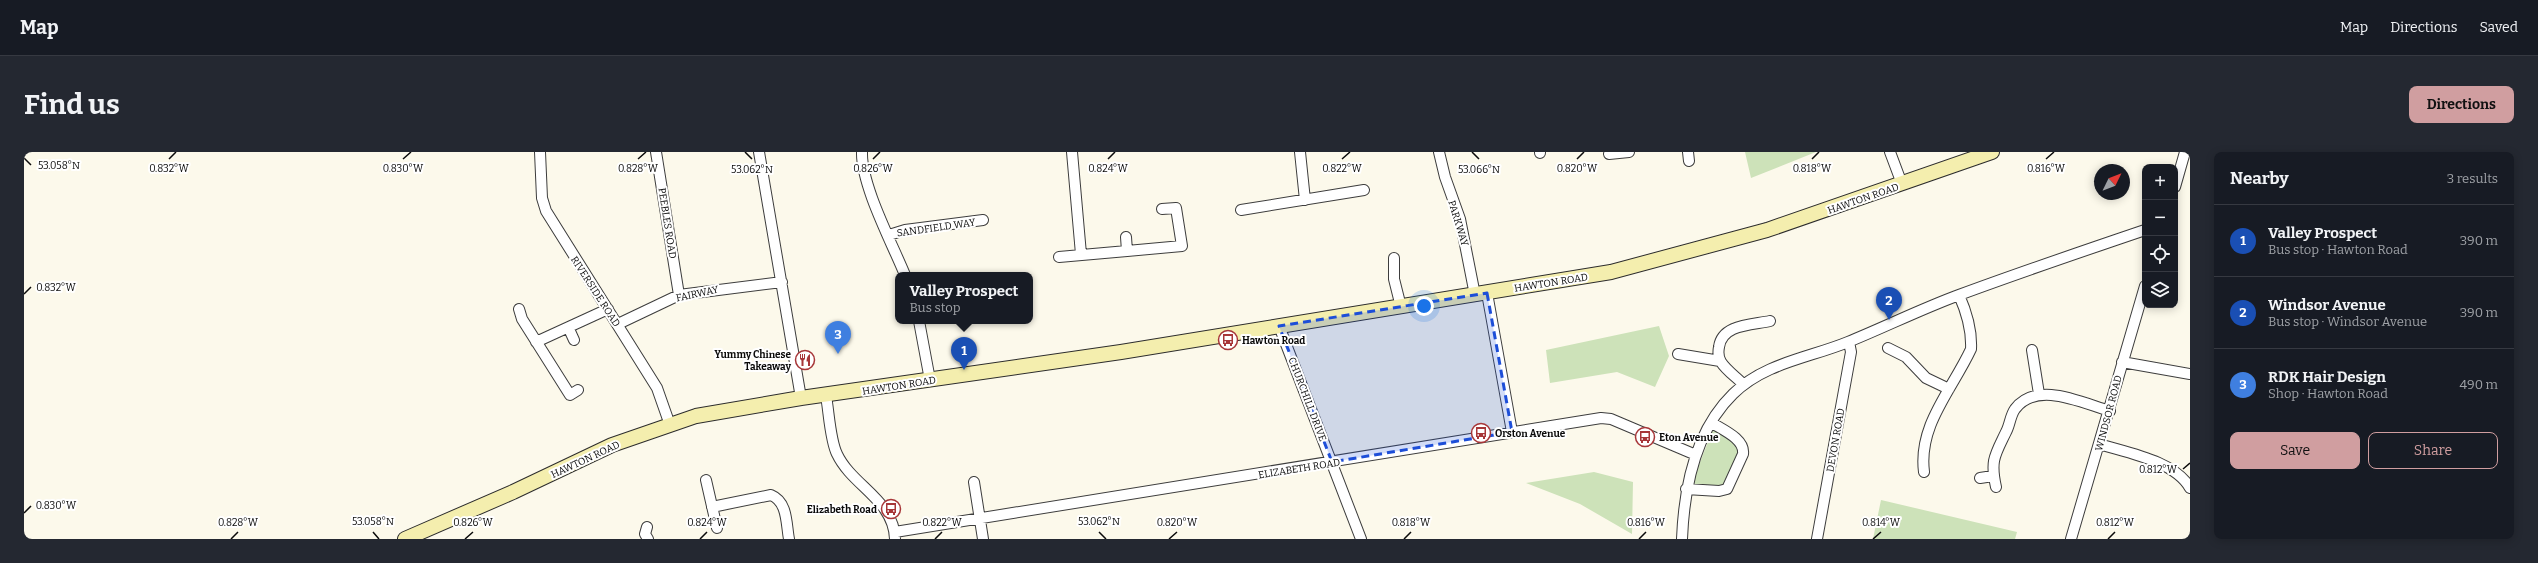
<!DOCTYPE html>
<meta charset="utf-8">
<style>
:root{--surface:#171b24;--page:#242831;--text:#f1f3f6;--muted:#9ea1a6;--line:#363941;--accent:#d09ea0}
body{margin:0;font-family:Bitter,serif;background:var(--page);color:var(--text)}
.controls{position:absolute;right:12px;top:12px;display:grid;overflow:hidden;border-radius:8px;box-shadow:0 2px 10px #0003}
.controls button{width:36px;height:36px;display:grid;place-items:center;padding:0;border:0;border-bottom:1px solid var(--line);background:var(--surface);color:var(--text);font:20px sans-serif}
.compass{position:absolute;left:2070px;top:12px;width:36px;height:36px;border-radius:50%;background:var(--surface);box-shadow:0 2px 10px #0003;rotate:47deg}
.you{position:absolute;left:1400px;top:154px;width:14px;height:14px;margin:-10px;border:3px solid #fff;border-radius:50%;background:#1a73e8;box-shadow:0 0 0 6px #1a73e833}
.badge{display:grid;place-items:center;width:26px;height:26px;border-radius:50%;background:var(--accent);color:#fff;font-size:13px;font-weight:700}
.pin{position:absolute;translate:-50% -33px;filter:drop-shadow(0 1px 2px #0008)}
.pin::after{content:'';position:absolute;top:21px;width:14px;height:12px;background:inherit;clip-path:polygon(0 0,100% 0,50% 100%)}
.popup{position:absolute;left:871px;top:120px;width:138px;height:52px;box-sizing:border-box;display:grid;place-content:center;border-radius:8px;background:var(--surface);filter:drop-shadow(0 1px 3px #0005);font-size:13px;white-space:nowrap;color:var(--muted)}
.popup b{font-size:15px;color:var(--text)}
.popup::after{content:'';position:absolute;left:50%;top:100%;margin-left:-8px;border:8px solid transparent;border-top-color:var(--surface)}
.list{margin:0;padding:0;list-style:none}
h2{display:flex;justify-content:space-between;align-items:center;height:52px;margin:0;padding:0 16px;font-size:17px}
h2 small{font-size:13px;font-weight:400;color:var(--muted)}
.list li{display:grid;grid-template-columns:26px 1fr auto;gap:12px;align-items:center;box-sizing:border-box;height:72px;padding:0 16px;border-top:1px solid var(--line)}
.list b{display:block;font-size:15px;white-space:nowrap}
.list p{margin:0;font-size:13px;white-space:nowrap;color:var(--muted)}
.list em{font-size:13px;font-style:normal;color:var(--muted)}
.actions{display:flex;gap:8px;padding:12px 16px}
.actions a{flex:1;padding:9px 0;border:1px solid var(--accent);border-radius:8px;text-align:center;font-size:14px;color:var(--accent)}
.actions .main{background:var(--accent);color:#111}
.icon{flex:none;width:22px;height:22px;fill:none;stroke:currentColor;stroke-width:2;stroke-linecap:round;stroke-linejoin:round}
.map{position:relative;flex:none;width:2166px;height:387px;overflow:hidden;border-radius:8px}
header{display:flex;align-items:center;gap:24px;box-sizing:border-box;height:56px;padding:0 20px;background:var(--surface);border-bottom:1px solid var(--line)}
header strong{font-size:19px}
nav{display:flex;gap:22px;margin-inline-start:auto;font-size:14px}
.intro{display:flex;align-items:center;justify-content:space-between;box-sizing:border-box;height:96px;padding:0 24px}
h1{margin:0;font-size:28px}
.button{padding:10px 18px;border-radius:8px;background:var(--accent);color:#111;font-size:14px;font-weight:700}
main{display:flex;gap:24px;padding:0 24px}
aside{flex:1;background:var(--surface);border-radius:8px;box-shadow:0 2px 10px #0003}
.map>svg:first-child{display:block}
.green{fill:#cde2b9}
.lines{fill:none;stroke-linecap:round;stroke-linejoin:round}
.street-casing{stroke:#3d3d3d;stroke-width:12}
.secondary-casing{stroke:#2c2c2c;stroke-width:16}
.street{stroke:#fff;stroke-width:10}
.secondary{stroke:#f4eeae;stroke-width:14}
.marked{fill:#1d4ed8;fill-opacity:0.2;stroke:#1d4ed8;stroke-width:3;stroke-dasharray:8 5;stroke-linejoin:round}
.ticks{fill:none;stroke:#0a0a0a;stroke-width:1.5}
.labels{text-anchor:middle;stroke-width:4;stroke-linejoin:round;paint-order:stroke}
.street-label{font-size:10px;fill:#0a0a0a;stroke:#fff}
.poi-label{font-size:10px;font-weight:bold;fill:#0a0a0a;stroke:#fff;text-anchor:start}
.ticks-label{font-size:10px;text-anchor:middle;fill:#0a0a0a;stroke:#fff;stroke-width:4;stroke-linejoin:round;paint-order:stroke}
</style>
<header>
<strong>Map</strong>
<nav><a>Map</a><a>Directions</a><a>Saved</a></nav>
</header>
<div class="intro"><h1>Find us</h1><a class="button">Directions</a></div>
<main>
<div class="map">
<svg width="2166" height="387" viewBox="0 0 2166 387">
<rect width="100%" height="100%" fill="#fcf9eb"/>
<!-- green -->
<path class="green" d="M1721 0H1792L1727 26Z
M1635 174 1645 204 1631 235 1593 220 1526 231 1522 198Z
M1691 278 1716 296 1701 335 1670 333 1672 320 1688 280Z
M1570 320 1609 330 1608 382 1556 352 1502 331Z
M1857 348 1993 380 1991 387H1849Z"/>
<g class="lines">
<defs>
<path id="street" d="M516 0 518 46 522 59 633 236 646 273
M632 0 655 143
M735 0 777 246
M838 0C837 33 868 91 881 123
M1048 0 1057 102
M1276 0 1281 48
M1415 0 1421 25 1436 67 1451 143
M1516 0V1
M1664 0 1665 9
M1866 0 1878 32
M1585 2 1605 0
M2151 35 2161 0
M1217 58 1340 38
M865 83 881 78 959 68
M1103 99 1158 94 1152 56 1138 57
M1035 105 1103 99 1102 85
M1370 106V127L1377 155
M1463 141 1488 280
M495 157 498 167 546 243 554 238
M895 169 906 228
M594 172 655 143 758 130
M1255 174 1337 387
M545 177 550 188
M512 190 584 157
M1864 196 1882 205 1902 226 1925 237
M2008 198 2015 242
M1654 202 1696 209
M2098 210 2166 222
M1719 232C1712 225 1702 218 1697 210 1694 205 1694 200 1695 195 1698 172 1728 173 1746 169
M802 244C805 260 806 288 813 302 828 334 870 348 871 387
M2075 292C2104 301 2151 309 2166 336
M1900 320C1894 273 1928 238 1947 197 1948 178 1943 161 1935 143
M1956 326 1969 324
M682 328 693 376
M950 330 959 387
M1972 335C1966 308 1971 303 1982 280 1986 273 1986 264 1991 257 2013 228 2058 251 2086 259
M1662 337 1695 339 1703 337 1719 302C1721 287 1699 278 1688 271
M688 355 747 343C764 350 762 372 765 387
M623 375 621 382 624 387
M871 380 1577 266 1587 267 1672 303
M1658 387C1660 336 1671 279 1709 242 1740 211 1785 206 1824 190 1861 175 1897 157 1935 143 1997 120 2059 99 2121 78
M1793 387 1827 200 1825 190
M2047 387 2121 134"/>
<path id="secondary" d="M381 387 489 340 588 293 672 264 777 246 1097 200 1587 120 1743 78 1968 0"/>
</defs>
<!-- street casing -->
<use href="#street" class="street-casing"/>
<!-- secondary casing -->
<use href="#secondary" class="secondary-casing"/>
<!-- street -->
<use href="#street" class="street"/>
<!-- secondary -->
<use href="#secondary" class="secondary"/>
</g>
<!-- marked area -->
<path class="marked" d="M1463 141 1488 280 1308 310 1255 174Z"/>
<!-- ticks -->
<path class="ticks" d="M721 0 728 7M1448 0 1455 7M0 6 7 13M145 7 152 0M379 7 387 0M614 7 622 0M849 7 856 0M1084 7 1091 0M1318 7 1326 0M1553 7 1560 0M1788 7 1795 0M2022 7 2030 0M0 142 7 135M2159 317 2166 311M0 361 7 354M349 380 355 387M1075 380 1082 387M207 387 214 380M441 387 449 380M676 387 683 380M911 387 918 380M1145 387 1153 380M1380 387 1387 380M1615 387 1622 380M1849 387 1857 380M2084 387 2091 380"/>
<!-- icons -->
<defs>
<symbol id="bus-ring" viewBox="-11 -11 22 22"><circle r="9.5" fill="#fff" stroke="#a73638" stroke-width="1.5"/><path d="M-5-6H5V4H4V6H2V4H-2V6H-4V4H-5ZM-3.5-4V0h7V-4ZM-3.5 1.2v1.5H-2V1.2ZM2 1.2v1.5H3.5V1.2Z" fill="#a73638"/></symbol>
<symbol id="restaurant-ring" viewBox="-11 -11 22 22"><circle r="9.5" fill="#fff" stroke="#a73638" stroke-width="1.5"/><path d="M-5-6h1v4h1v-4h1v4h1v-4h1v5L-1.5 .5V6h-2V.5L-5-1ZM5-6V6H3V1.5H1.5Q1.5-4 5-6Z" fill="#a73638"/></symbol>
</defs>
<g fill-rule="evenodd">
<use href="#bus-ring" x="1193" y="177" width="22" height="22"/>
<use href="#restaurant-ring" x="770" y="197" width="22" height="22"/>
<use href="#bus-ring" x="1446" y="270" width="22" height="22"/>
<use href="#bus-ring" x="1610" y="274" width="22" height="22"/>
<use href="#bus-ring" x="856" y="346" width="22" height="22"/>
</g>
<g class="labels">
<!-- street labels -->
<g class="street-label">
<text transform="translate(1839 46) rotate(-19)" y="4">HAWTON ROAD</text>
<text transform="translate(644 71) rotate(81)" y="4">PEEBLES ROAD</text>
<text transform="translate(1435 71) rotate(73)" y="4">PARKWAY</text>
<text transform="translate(912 75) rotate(-8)" y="4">SANDFIELD WAY</text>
<text transform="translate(1527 130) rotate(-9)" y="4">HAWTON ROAD</text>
<text transform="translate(572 139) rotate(57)" y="4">RIVERSIDE ROAD</text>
<text transform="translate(673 141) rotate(-12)" y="4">FAIRWAY</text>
<text transform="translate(875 233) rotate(-9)" y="4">HAWTON ROAD</text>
<text transform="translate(1284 247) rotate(69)" y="4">CHURCHILL DRIVE</text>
<text transform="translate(2084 261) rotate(-75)" y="4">WINDSOR ROAD</text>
<text transform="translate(1811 288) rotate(-80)" y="4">DEVON ROAD</text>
<text transform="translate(561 307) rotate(-25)" y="4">HAWTON ROAD</text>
<text transform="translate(1275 316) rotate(-9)" y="4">ELIZABETH ROAD</text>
</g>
<!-- poi labels -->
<g class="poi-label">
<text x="1218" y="192">Hawton Road</text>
<text x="767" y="206" text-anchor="end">Yummy Chinese<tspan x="767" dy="12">Takeaway</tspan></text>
<text x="1471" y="285">Orston Avenue</text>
<text x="1635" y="289">Eton Avenue</text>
<text x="853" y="361" text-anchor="end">Elizabeth Road</text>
</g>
</g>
<g class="ticks-label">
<text x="35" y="17">53.058°N</text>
<text x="145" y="20">0.832°W</text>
<text x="379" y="20">0.830°W</text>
<text x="614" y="20">0.828°W</text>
<text x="849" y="20">0.826°W</text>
<text x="1084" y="20">0.824°W</text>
<text x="1318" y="20">0.822°W</text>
<text x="1553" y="20">0.820°W</text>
<text x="1788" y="20">0.818°W</text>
<text x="2022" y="20">0.816°W</text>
<text x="728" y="21">53.062°N</text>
<text x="1455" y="21">53.066°N</text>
<text x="32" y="139">0.832°W</text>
<text x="2134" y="321">0.812°W</text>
<text x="32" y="357">0.830°W</text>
<text x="349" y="373">53.058°N</text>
<text x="1075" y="373">53.062°N</text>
<text x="214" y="374">0.828°W</text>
<text x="449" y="374">0.826°W</text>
<text x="683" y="374">0.824°W</text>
<text x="918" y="374">0.822°W</text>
<text x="1153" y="374">0.820°W</text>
<text x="1387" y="374">0.818°W</text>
<text x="1622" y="374">0.816°W</text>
<text x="1857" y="374">0.814°W</text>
<text x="2091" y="374">0.812°W</text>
</g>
</svg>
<div class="controls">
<button>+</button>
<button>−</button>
<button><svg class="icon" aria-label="locate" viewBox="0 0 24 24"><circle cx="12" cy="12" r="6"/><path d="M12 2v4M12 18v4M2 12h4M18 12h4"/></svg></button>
<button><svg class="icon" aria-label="layers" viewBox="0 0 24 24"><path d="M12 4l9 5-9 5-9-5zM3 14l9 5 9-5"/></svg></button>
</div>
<svg class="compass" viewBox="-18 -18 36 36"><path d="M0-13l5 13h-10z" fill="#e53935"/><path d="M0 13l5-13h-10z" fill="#9ea1a6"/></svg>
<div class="you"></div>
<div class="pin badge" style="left:940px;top:218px;background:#1a4fb4">1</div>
<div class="popup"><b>Valley Prospect</b>Bus stop</div>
<div class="pin badge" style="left:1865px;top:168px;background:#1a4fb4">2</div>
<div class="pin badge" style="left:814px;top:202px;background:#3f7fe0">3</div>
</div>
<aside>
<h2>Nearby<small>3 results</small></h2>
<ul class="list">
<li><span class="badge" style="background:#1a4fb4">1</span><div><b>Valley Prospect</b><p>Bus stop · Hawton Road</p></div><em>390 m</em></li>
<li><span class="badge" style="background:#1a4fb4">2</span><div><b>Windsor Avenue</b><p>Bus stop · Windsor Avenue</p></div><em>390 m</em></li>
<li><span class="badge" style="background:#3f7fe0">3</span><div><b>RDK Hair Design</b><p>Shop · Hawton Road</p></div><em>490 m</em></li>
</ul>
<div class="actions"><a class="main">Save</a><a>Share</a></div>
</aside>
</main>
